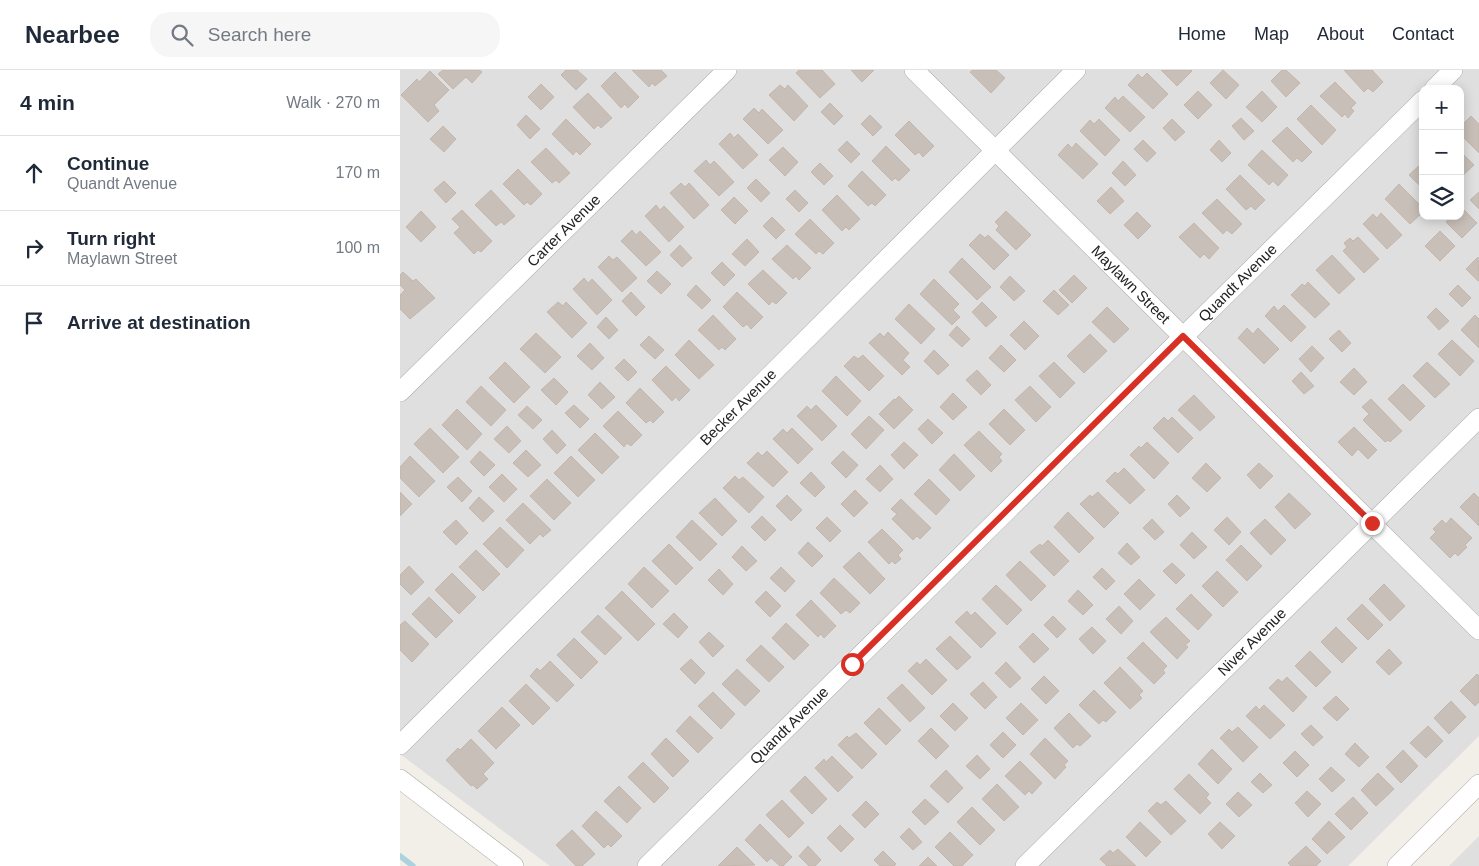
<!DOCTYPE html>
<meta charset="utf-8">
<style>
:root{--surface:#fff;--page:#f6f6f7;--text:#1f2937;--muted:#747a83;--line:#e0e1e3}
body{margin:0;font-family:Arial,sans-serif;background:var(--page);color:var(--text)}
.controls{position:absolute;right:15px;top:15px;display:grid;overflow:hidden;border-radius:10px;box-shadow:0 2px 12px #0003}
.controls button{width:45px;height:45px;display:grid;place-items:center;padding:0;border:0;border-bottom:1px solid var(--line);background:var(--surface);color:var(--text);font:25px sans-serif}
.stop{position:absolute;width:15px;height:15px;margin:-11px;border:4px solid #d93025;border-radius:50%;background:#fff}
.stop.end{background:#d93025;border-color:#fff;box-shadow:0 1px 5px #0008}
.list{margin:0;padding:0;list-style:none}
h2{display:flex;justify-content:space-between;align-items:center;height:65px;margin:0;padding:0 20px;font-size:21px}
h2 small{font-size:16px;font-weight:400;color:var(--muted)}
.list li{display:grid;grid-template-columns:32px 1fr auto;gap:15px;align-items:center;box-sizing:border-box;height:75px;padding:0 20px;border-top:1px solid var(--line)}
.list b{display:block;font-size:19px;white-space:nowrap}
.list p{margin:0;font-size:16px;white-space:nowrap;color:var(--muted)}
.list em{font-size:16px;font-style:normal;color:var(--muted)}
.icon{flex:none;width:28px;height:28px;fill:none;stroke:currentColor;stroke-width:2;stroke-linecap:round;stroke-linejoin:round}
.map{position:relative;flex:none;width:1079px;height:796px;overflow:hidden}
header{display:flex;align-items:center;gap:30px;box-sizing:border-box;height:70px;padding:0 25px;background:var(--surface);border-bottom:1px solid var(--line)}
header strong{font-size:24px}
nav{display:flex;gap:28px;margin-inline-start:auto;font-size:18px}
.search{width:350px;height:45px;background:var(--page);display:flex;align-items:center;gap:12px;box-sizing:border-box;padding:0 18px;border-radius:20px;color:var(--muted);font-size:19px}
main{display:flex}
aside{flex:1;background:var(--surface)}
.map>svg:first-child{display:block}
.residential{fill:#e0dfdf;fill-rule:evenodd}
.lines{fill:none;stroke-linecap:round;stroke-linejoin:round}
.stream{stroke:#aad3df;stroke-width:5.5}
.building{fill:#c7bfb8;stroke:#c4b6ab}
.street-casing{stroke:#a9a9a9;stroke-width:20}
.street{stroke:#fff;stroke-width:19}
.route{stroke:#d93025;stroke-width:6}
.labels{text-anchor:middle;stroke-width:4;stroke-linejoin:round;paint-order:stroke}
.street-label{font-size:15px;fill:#222;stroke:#fff}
</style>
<header>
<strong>Nearbee</strong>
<div class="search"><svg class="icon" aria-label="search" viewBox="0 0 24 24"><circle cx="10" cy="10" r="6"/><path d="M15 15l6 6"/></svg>Search here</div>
<nav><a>Home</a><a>Map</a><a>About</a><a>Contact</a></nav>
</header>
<main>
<aside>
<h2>4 min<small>Walk · 270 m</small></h2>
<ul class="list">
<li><svg class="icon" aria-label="ahead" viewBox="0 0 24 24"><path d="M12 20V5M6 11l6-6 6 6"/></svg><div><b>Continue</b><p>Quandt Avenue</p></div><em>170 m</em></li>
<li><svg class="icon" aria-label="right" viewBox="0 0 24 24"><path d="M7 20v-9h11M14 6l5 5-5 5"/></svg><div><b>Turn right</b><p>Maylawn Street</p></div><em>100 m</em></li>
<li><svg class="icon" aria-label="arrive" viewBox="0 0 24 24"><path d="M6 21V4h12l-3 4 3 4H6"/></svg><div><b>Arrive at destination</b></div></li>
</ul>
</aside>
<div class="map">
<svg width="1079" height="796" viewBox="0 0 1079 796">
<rect width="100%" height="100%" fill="#f2efe9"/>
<!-- residential -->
<path class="residential" d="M0 0H1079V666L948 796H150L0 684ZM1023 19H1060V146H1023Z
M1079 766V796H1049Z"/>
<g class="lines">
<!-- stream -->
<path class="stream" d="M0 786 13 796"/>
</g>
<!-- building -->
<path class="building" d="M43 0H79L82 2 72 13 66 7 53 19 38 4Z
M166 0H177L187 9 176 20 161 5Z
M232 0H261L267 6 255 16 252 13 249 17Z
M399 0H422L435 14 420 28 396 3Z
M451 0H474L462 12Z
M573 0H596L605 8 591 23 570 2Z
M761 0H791L792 1 777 16Z
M823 0 839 15 826 29 810 13Z
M882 0H886L900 13 886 27 871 11Z
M944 0H972L983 12 973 22 968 18 964 22Z
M30 1 49 20 34 35 39 41 28 52 1 25 17 9 19 12Z
M215 2 239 27 228 38 225 34 221 38 201 16Z
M747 3 768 24 753 39 728 15 738 4 742 8Z
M935 12 956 33 951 38 954 41 948 48 945 44 942 47 920 26Z
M141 14 154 27 141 40 128 27Z
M380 15 385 19 388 15 408 36 394 51 369 25Z
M798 21 812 35 798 49 784 35Z
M862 21 877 37 862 52 846 37Z
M188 23 212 48 201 58 198 55 194 59 173 37Z
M723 26 745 47 730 62 705 38 715 27 718 31Z
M430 33 443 46 434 55 421 42Z
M911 35 936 60 922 75 897 49Z
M354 38 359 43 362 39 383 60 368 74 343 49Z
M126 45 140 59 130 69 117 55Z
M470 45 482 57 473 66 461 54Z
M1071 46 1079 54V83L1060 64V57Z
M841 48 854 61 844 70 832 56Z
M166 49 191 74 180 85 176 81 173 85 152 64Z
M699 49 720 70 705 86 680 61 690 50 694 54Z
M772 49 785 62 775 71 763 58Z
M509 51 534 76 523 87 519 82 515 85 495 65Z
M43 56 56 69 44 82 30 69Z
M887 57 912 82 902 92 897 88 893 92 872 71Z
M330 63 334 68 338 64 358 85 343 99 319 74Z
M743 70 756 83 747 92 734 79Z
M819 70 831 83 822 92 810 80Z
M447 71 460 84 451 93 438 80Z
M676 73 698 94 683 109 658 85 668 74 672 78Z
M486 76 510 100 499 111 495 108 492 111 472 91Z
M383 77 398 92 385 106 369 90Z
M146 78 170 103 159 113 156 110 152 113 131 92Z
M862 80 888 105 878 116 873 111 869 115 848 95Z
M1060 81 1074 95 1060 108Z
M306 90 310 95 314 91 334 112 319 126 294 101Z
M723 91 736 105 725 116 712 103Z
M1023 92V119L1009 105Z
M420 93 433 106 424 115 411 102Z
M118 99 142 124 131 135 127 132 124 135 103 114Z
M462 101 486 125 475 136 472 133 468 136 448 116Z
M840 105 865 130 855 140 851 136 846 140 826 119Z
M356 109 370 123 361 132 347 118Z
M44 111 56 123 46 133 34 120Z
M281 113 285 117 289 113 309 135 294 149 270 123Z
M999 114 1023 138V142L1010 154 985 129Z
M711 117 724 131 710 144 697 131Z
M91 120 115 146 104 155 101 152 96 156 75 135Z
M395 120 408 133 399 142 386 129Z
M1079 122V139L1070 130Z
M437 125 460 149 449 160 446 157 442 161 422 140Z
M334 127 348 141 335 154 321 140Z
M817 129 842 154 832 164 827 160 823 164 802 143Z
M256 135 260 140 264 136 284 157 269 172 245 146Z
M1061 137 1077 153 1062 168 1046 152 1052 146H1060Z
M62 140 92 171 81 182 78 180 74 184 54 163 60 157 52 149Z
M21 141 36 157 21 172 6 157Z
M606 141 631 165 616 180 596 160 599 156 595 152Z
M737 142 751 156 738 169 724 155Z
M981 143 1002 165 987 179 963 154 973 144 977 148Z
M372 147 385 160 376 169 363 156Z
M410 149 434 173 423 184 419 181 416 184 395 164Z
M794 153 819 178 809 189 804 184 800 188 779 167Z
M232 160 236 165 240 161 261 182 246 196 221 171Z
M1040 161 1055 176 1040 191 1025 176Z
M580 164 585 168 588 165 609 185 594 200 569 175Z
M958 167 979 189 964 203 943 181 947 177 944 173 950 168 953 171Z
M347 169 359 182 345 196 332 184Z
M280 175 292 188 282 197 270 185Z
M387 175 411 198 399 210 396 206 393 209 372 189Z
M932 185 955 209 939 224 916 200Z
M209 186 213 190 217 187 237 208 222 222 198 197Z
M1078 187 1079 210 1078 211 1066 199Z
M562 188 591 217 577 230 549 202Z
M322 192 335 205 324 216 311 203Z
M363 200 387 223 376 234 372 231 369 235 348 214Z
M257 201 271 214 261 224 247 211Z
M3 202 13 211 16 209 35 228 10 249 0 239V225L5 220 0 215V205Z
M674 205 687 218 672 233 659 220Z
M610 206 625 221 614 231 600 217Z
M184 208 188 213 192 209 212 230 197 245 173 219Z
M534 209 559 234 553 240 560 247 552 255 520 224Z
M908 212 930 234 915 248 891 225 902 214 905 216Z
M296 215 311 230 302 239 287 225Z
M1058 215 1071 228 1062 237 1049 224Z
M654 220 669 235 658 245 643 231Z
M231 222 245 237 236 246 222 231Z
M337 222 363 247 351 259 347 254 343 257 323 237Z
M158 232 163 236 166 232 187 253 172 268 147 242Z
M582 232 597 247 586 257 572 242Z
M509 234 535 259 521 274 495 249Z
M884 235 906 257 891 272 865 246 874 236 878 241Z
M707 237 729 259 714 273 692 252Z
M1036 238 1049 251 1039 260 1027 247Z
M313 245 336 269 325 280 322 277 319 280 298 260Z
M1075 245 1079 249V278L1061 260Z
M206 247 218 260 209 269 197 257Z
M624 251 639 266 625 280 610 265Z
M557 256 570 269 562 277 549 265Z
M847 258 853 264 858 258 879 279 864 294 838 268Z
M939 260 951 273 942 282 929 269Z
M488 262 509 283 503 290 510 297 502 305 469 273 480 263 484 267Z
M136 263 161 287 145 303 120 279Z
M690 264 707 281 684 303 667 286Z
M249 266 264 280 255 289 240 275Z
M289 270 314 295 299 309 275 285Z
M1052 270 1074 291 1060 306 1038 284Z
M190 273 204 288 192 300 177 286Z
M601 275 616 290 604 302 589 288Z
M912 276 924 288 911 302 899 289Z
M534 280 549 295 538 305 524 291Z
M463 285 484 306 469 321 444 296 454 286 458 289Z
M224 289 237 302 228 311 215 298Z
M105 292 130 317 114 333 89 308Z
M654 292 675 313 660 328 639 306Z
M1027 292 1050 314 1035 328 1013 306Z
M266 296 290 320 279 331 276 327 272 331 252 310Z
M954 298 967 312 954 325 940 312Z
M577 300 591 315 581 325 566 310Z
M901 302 914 316 904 324 892 311Z
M436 306 461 331 447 346 422 321Z
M154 308 168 322 156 335 141 320Z
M200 312 215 327 202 339 188 325Z
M1003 314 1025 336 1010 351 988 329Z
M81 316 106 340 91 356 66 332Z
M630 316 651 337 636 352 615 330Z
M240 318 264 342 253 353 250 350 246 353 226 333Z
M553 323 567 337 553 350 540 337Z
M794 325 815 347 800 361 778 340Z
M499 326 513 340 494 359 479 344 494 329 495 330Z
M971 329 1002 361 990 372 988 370 985 372 963 350 969 344 962 337Z
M174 335 189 349 180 358 165 343Z
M416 335 437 356 422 371 397 346 407 336 411 340Z
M127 336 142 350 133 359 118 345Z
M57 339 82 364 67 380 42 355Z
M604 339 625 360 610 375 589 354Z
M218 341 242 365 231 376 227 373 224 377 203 356Z
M469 346 484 360 466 379 451 364Z
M764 347 768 351 772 347 793 368 778 383 753 358Z
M528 349 543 363 532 374 518 359Z
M107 356 121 371 109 383 94 369Z
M954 357 977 380 968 389 958 379 952 386 938 372Z
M30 358 59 387 43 403 14 374Z
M392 358 413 379 398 394 373 369 383 359 387 363Z
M152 360 166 375 157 384 143 369Z
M579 361 602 384 599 387 602 391 591 402 564 375Z
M195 363 219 387 202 404 178 380Z
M504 372 518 385 504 399 491 385Z
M747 372 769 393 754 409 730 385 739 376 741 378Z
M126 380 141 395 128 407 113 393Z
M80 381 95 395 84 406 70 392Z
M367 381 388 402 373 417 347 393 358 382 362 386Z
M443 381 458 395 446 408 431 393Z
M554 384 575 406 560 421 539 400Z
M10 386 35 411 19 427 0 408V397Z
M171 386 195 410 178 427 154 403Z
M806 393 821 408 807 422 792 408Z
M859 393 873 406 860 419 847 405Z
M480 395 493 409 480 422 466 409Z
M724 398 745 420 730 434 706 411 715 402 718 404Z
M411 402 425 417 415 427 400 413Z
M102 404 117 419 104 432 89 417Z
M335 406 339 410 343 407 364 427 349 443 323 418Z
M58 407 72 421 62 432 47 417Z
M147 409 171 433 154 450 130 426Z
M529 409 550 430 536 445 514 424Z
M455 420 468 433 454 447 441 434Z
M0 422 12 434 0 446Z
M698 422 719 443 704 458 680 434 690 425 692 427Z
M889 423 911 444 895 459 875 437Z
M1074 423 1079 428V456L1060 437Z
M387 425 402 440 391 451 376 436Z
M777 425 790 438 780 447 768 434Z
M79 427 94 441 83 452 69 438Z
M315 428 337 451 322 466 299 443Z
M501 429 531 458 520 469 517 466 513 470 492 449 497 444 491 439Z
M123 433 151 460 143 467 140 464 130 474 106 450Z
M668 442 694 468 679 483 654 457Z
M362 446 376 460 365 471 351 457Z
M427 447 441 461 430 472 416 458Z
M827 447 841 462 829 475 814 460Z
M1051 448 1072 468 1065 475 1067 477 1058 486 1055 483 1050 488 1030 468 1036 462 1033 459 1042 450 1046 454Z
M752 449 764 462 755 470 743 458Z
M865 449 886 470 871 485 850 463Z
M56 450 68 463 56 475 43 462Z
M292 450 317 474 300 491 276 467Z
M100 457 124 480 107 498 83 474Z
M482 459 503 480 498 485 501 489 495 494 492 491 489 494 468 472Z
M792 462 807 477 794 489 780 475Z
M648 470 669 491 654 506 630 482 640 474 642 476Z
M408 472 423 486 412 497 398 483Z
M727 473 740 487 731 495 718 483Z
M269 474 293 498 276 515 252 491Z
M841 475 862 496 847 511 826 490Z
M342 476 357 491 346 501 332 487Z
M76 480 100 504 83 521 59 497Z
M459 482 485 509 470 524 443 497Z
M620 491 646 516 631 531 606 505Z
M772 493 785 505 776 514 763 501Z
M9 496 24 512 11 525 0 514V505Z
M244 497 269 521 252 538 228 514Z
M381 497 395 511 385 522 370 508Z
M702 498 715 511 706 520 693 507Z
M319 499 333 514 323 525 308 510Z
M817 501 838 522 823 537 802 516Z
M52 503 76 527 59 544 35 520Z
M434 508 460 533 450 543 446 540 441 544 420 523Z
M739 509 755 525 740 540 724 524Z
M984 514 1005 536 990 551 969 529Z
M596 515 622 540 607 555 582 529Z
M678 520 693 535 683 545 668 531Z
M222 521 255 554 238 571 205 538Z
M366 521 381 536 370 547 355 532Z
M791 524 812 545 798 560 776 539Z
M29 527 53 551 36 568 12 544Z
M411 530 436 556 424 568 421 564 418 567 396 545Z
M962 534 983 555 968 570 947 549Z
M719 536 733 551 721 564 706 549Z
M567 541 571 546 575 542 596 563 581 578 555 552Z
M274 543 288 557 278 568 263 554Z
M198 545 222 568 205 585 181 562Z
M653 546 666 559 657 568 644 555Z
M766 547 790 571 785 575 788 577 777 589 750 562Z
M5 551 29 574 12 592 0 580V555Z
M386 553 409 575 394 590 372 568Z
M692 557 706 571 693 584 679 569Z
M936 557 957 578 942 593 921 572Z
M309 562 324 576 313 587 299 572Z
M633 563 649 579 634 593 619 577Z
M550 566 571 587 557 600 536 579Z
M174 568 198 592 181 609 157 585Z
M743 572 767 596 763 600 765 603 754 614 727 588Z
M361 575 384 597 369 612 346 590Z
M989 579 1002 593 989 605 976 592Z
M910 581 931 602 916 617 895 596Z
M291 589 305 603 295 614 280 599Z
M526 589 547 610 532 625 508 601 517 592 520 595Z
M150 591 174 615 157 632 130 606 137 598 140 601Z
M606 592 621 608 610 618 595 603Z
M720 597 743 621 739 625 742 628 730 639 704 613Z
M337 599 360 621 345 636 322 614Z
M1077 604 1079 606V632L1075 636 1060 621Z
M644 606 659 621 646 634 631 619Z
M887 607 907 627 893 642 869 618 878 609 882 612Z
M583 612 597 627 585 639 570 624Z
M126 614 150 638 133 655 109 631Z
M502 614 525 638 510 652 487 628Z
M694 620 716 642 706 652 703 650 699 654 679 635Z
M313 622 335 644 321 659 298 636Z
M936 626 949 639 937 651 923 638Z
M1051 631 1066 647 1049 664 1034 648Z
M553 633 568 648 555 661 540 646Z
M621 633 638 650 623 665 606 648Z
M864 635 885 655 870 669 846 646 856 636 859 640Z
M102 637 120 655 96 679 78 661Z
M479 638 501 660 486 675 464 653Z
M669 643 691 666 680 676 677 674 673 678 654 658Z
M290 646 313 668 298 683 276 661Z
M911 655 923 667 913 676 901 664Z
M1028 656 1043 671 1026 688 1010 673Z
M838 657 858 677 843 692 820 668 829 659 832 662Z
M531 658 549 676 536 689 518 671Z
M603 662 616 675 603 688 590 675Z
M456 663 477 684 462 699 438 675 447 666 449 668Z
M266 668 289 691 273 707 251 684Z
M645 668 668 691 664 695 666 697 655 709 630 684Z
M71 669 94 693 83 704 88 709 77 719 73 715 71 716 46 690 58 678 60 680Z
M955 673 969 687 959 697 945 684Z
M812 679 832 699 818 714 798 694Z
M1003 680 1018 696 1001 713 986 697Z
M895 681 909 695 897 707 883 693Z
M577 685 590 699 580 709 566 696Z
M432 686 453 707 438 722 415 698 424 689 426 692Z
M620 691 642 713 632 724 629 721 625 725 605 706Z
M243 692 269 718 254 733 228 707Z
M931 697 945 710 932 722 919 709Z
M546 700 563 718 548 733 530 716Z
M860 703 872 715 863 723 851 712Z
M978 703 994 719 976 736 961 720Z
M789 704 809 724 806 728 811 733 800 744 774 719Z
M405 706 427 729 412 744 390 721Z
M597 714 619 737 604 751 582 729Z
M219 716 241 738 227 753 204 731Z
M907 721 921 734 908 747 895 733Z
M838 722 852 735 839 747 826 734Z
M953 727 968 743 951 760 935 744Z
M525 729 539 742 525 755 512 742Z
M382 730 404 753 389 768 366 745Z
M466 731 479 744 465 758 452 745Z
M766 731 786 751 771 765 748 741 757 732 761 735Z
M572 737 595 760 580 775 557 752Z
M196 741 222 766 211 777 208 774 204 778 182 756Z
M929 751 945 767 927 784 912 769Z
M740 752 761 772 746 787 726 767Z
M820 752 835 766 822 779 808 764Z
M360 754 392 787 383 796H380L371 788 367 792 345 770Z
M440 755 454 769 441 782 427 768Z
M509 758 522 772 513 780 500 767Z
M172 760 195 784 182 796H176L156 775Z
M550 762 573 785 562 796H554L535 777Z
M408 776 421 790 415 796H409L399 786Z
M906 776 921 791 916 796H891L888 793Z
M337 777 355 795 318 796Z
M718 779 736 796H707L700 789 710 780 713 783Z
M483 781 496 794 494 796H480L474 790Z
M528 787 537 796H519Z"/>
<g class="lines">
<defs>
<g id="street">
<path id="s1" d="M514 0 1079 560"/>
<path d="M1034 19 1053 0"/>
<path id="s2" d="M0 322 327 0"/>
<path id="s3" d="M0 675 676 0"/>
<path d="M0 709 114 796"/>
<path id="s4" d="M247 796 1023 30"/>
<path id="s5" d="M625 796 1079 348"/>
<path d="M997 796 1079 714"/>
</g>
</defs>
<!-- street casing -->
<use href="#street" class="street-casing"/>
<!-- street -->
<use href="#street" class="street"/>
</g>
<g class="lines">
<!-- route -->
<path class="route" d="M452 594 783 266 972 453"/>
</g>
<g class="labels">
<!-- street labels -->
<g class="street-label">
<text dy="5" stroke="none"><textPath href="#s2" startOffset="230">Carter Avenue</textPath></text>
<text dy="5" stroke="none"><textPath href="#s4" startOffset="830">Quandt Avenue</textPath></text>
<text dy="5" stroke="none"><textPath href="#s1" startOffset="305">Maylawn Street</textPath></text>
<text dy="5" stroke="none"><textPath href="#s3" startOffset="478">Becker Avenue</textPath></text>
<text dy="5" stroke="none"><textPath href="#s5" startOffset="319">Niver Avenue</textPath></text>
<text dy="5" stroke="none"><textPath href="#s4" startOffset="200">Quandt Avenue</textPath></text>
</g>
</g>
</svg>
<div class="controls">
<button>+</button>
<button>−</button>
<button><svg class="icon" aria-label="layers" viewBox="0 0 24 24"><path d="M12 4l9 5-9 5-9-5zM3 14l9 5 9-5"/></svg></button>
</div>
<div class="stop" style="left:452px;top:594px"></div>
<div class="stop end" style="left:972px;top:453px"></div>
</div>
</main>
